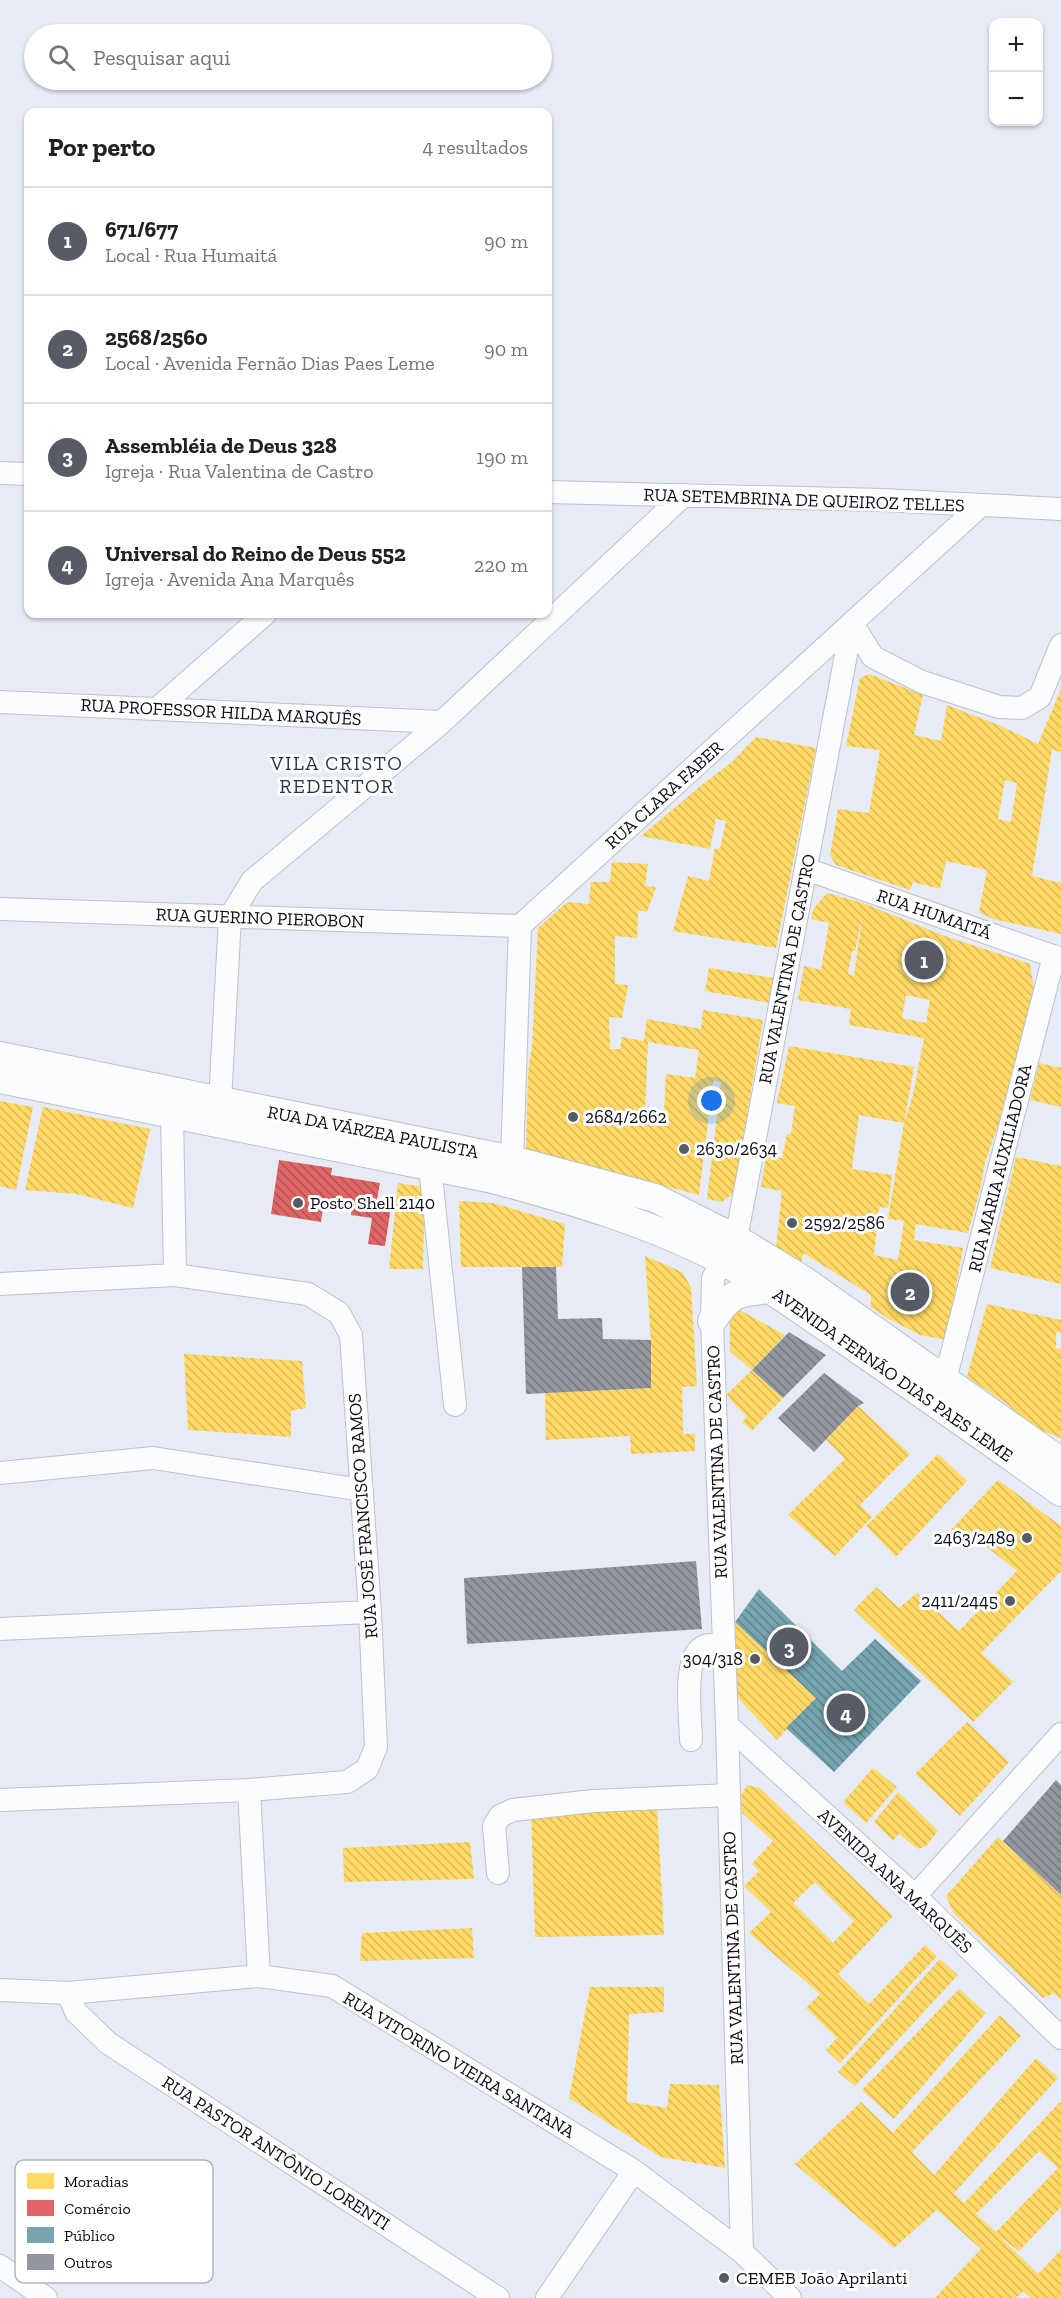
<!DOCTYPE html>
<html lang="pt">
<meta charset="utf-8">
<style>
:root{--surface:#fff;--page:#f2f2f2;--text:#202124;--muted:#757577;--line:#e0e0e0;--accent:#565b65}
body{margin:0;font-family:"Zilla Slab",serif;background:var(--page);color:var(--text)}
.controls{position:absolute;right:18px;top:18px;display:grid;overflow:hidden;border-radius:12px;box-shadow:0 2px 4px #0004}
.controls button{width:54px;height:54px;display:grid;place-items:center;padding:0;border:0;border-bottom:2px solid var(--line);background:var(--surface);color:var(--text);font:30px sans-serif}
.you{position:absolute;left:712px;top:1101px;width:21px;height:21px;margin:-15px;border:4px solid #fff;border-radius:50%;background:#1a73e8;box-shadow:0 0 0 9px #1a73e833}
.badge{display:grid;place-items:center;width:39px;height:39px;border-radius:50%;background:var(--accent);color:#fff;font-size:20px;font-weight:700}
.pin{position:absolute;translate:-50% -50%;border:3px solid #fff;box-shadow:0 2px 6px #0006}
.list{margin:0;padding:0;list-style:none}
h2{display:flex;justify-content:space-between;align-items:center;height:78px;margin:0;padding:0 24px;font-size:26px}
h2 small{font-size:20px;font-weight:400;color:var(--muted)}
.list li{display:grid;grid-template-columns:39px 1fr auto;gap:18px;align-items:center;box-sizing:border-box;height:108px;padding:0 24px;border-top:2px solid var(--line)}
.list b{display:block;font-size:22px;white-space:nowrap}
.list p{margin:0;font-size:20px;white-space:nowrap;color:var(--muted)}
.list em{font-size:20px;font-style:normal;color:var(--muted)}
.icon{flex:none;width:33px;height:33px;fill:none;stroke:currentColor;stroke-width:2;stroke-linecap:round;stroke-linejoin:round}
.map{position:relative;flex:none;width:1061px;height:2298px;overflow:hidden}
.search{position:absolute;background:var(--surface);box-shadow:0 2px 4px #0004;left:24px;top:24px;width:528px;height:66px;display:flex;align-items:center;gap:15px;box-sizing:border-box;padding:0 21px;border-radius:33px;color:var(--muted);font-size:22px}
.panel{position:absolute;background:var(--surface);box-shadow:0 2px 4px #0004;left:24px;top:108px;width:528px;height:510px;border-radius:12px}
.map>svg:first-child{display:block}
.homes{fill:url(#homes-back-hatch);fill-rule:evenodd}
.shops{fill:url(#shops-back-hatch)}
.public{fill:url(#public-back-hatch)}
.building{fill:url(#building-back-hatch)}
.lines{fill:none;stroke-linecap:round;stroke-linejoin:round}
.minor-casing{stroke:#bcc1cb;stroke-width:24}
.major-casing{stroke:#bcc1cb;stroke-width:30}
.minor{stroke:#fbfcfe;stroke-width:22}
.major{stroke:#fbfcfe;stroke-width:28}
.poi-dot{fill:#565b65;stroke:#fff;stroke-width:2}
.labels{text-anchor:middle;stroke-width:6;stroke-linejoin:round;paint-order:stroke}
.street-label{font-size:18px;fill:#080d17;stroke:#fff}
.poi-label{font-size:18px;fill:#080d17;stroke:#fff;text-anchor:start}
.neighbourhood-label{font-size:20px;letter-spacing:1.5px;fill:#28344a;stroke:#fff}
.key{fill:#fff;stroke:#b5b6b9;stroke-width:1.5}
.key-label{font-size:16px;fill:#080d17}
</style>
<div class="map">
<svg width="1061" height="2298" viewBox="0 0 1061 2298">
<defs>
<pattern id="homes-back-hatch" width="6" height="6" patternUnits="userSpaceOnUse" patternTransform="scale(1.5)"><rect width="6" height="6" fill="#ffd966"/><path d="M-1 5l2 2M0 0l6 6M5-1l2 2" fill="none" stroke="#d9b958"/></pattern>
<pattern id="shops-back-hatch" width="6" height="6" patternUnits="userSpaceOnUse" patternTransform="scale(1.5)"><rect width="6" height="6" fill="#e06666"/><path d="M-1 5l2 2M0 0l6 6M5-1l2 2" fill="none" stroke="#b45253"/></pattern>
<pattern id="public-back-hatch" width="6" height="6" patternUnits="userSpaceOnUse" patternTransform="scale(1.5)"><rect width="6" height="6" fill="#76a5af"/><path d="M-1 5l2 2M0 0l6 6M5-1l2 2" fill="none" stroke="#5f858d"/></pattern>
<pattern id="building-back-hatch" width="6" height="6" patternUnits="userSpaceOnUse" patternTransform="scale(1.5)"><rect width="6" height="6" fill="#91969f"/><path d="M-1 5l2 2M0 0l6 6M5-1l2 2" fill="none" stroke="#747981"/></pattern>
</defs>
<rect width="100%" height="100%" fill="#e6ebf5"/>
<!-- homes -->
<path class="homes" d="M869 674 923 695 914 735 941 741 947 705 1001 726 1038 744 1061 689V753L1052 749 1032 876 1061 883V934L993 919 979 912 987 870 946 861 940 889 913 882 910 890 836 865 830 855 838 809 869 813 880 750 846 746 860 678ZM1005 780 1017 783 1011 822 998 819Z
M756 737 816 748 776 948 673 931 688 876 709 881 715 848 720 849 726 821 716 819 710 849 641 836 703 784 732 762Z
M612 862 648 864 645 886 656 887 647 912 638 910 637 938 615 936V984L628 985 622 1018 609 1017 610 1049H620L622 1037 644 1041 647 1019 701 1029 703 1010 763 1020 734 1193 722 1202 707 1199 721 1082 713 1081 699 1195 526 1150 528 1073 532 1046 538 928 567 902 589 904 591 882H610ZM648 1042 699 1050 695 1078 666 1074 664 1112 645 1110Z
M827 893 863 903 942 935 1030 964 1034 989 1004 1109 985 1162 980 1190 968 1233 916 1224 914 1240 963 1248 946 1340 920 1335 887 1318 871 1307V1295L803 1253 801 1265 776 1250 782 1191 761 1187 766 1156 782 1158 787 1134H791L795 1106 777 1103 789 1046 914 1067 904 1123 913 1095 924 1038 849 1025 851 1009 798 1000 804 966 821 970 829 923 811 919 814 908ZM862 917 854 976 848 974 852 951H855ZM906 995 930 1000 926 1023 902 1018ZM859 1115 904 1123 888 1219 904 1221 898 1260 874 1255 879 1207 888 1208 892 1175 852 1169Z
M709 968 773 978 769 1003 705 991Z
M1039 1063 1061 1068V1107L1030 1100Z
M0 1101 33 1107 16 1190 0 1186Z
M43 1107 150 1129 133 1208 77 1194 25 1190Z
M1016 1157 1061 1166V1284L990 1268Z
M398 1183 425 1187 423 1269H389Z
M459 1201 493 1203 565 1224 562 1267H461Z
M645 1256 682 1272 691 1287 697 1386 682 1387 683 1434H695V1451L631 1454 630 1436 546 1440 545 1393 651 1388V1340Z
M987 1304 1061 1320V1333L1056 1332V1348L1061 1349V1438L1035 1428 1007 1404 967 1377Z
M738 1309 785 1335 752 1370 783 1398 752 1431 742 1422 747 1417 726 1395 752 1370 730 1351V1317Z
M184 1354 302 1361 306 1408 291 1411V1437L188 1430Z
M858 1406 910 1454 860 1505 872 1517 835 1556 788 1515 845 1459 826 1440Z
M938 1454 967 1481 896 1557 866 1526Z
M998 1480 1061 1526V1571L981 1653 1013 1682 973 1722 854 1610 876 1587 899 1608 917 1593 959 1631 1017 1571 973 1536 962 1548 946 1535Z
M735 1622 816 1698 777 1740 736 1696Z
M967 1722 1009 1762 960 1816 915 1774Z
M873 1768 897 1787 866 1823 843 1802Z
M747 1785 760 1788 893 1916 838 1974 869 2004 925 1945 937 1956 840 2063 826 2050 837 2038 806 2008 820 1994 749 1933 771 1912 744 1886 759 1871 752 1864 773 1841 741 1812 740 1797ZM815 1882 854 1921 833 1943 793 1903Z
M898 1792 938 1831 926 1846 918 1849 899 1834 893 1841 874 1822Z
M657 1806 664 1935 535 1937 531 1812Z
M998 1837 1061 1895V2000L1054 1993 1043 1998 953 1912 946 1896Z
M470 1842 474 1879 344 1882 343 1848Z
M472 1928 474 1958 360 1961 362 1933Z
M940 1959 958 1975 855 2086 838 2072Z
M590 1987H664V2012L629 2014 627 2102 667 2108 670 2084 719 2085 725 2168 661 2157 569 2098Z
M959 1989 986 2013 894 2119 862 2090Z
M1000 2015 1021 2036 912 2152 934 2175 1036 2058 1058 2078 954 2193 964 2203 1061 2101V2207L1019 2251 998 2235 1038 2274 1061 2250V2298H1031L1023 2291 1016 2298H935L981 2249 937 2210 894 2248 795 2164 861 2102 893 2133ZM1039 2151 1058 2168 996 2232 976 2214Z"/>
<!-- shops -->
<path class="shops" d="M279 1160 332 1168 331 1175 380 1183 376 1205 391 1207 385 1246 368 1244 372 1218 351 1215 352 1206 324 1201 321 1222 271 1214Z"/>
<!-- public -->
<path class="public" d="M759 1589 842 1671 875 1639 921 1681 834 1772 786 1728 816 1698 735 1622Z"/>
<!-- building -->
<path class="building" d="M522 1267H556L558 1319 602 1318 603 1339 651 1340V1388L526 1394Z
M789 1332 826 1355 783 1398 752 1370Z
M824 1373 864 1403 858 1406 814 1452 778 1418Z
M696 1561 702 1629 467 1644 464 1578Z
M1056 1780 1061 1785V1895L1003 1841Z"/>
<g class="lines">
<defs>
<path id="minor" d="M0 473 28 474
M548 492 882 500 1061 509
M852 623 873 657 922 682 999 707 1022 708 1040 697 1061 645
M0 702 442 722
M158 708 265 614
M806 869 1061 959
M0 909 520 926
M220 1101 230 917 252 881 442 722 684 495
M172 1114 175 1275
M512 1160 520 926 980 506
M430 1166 455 1405
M0 1284 175 1275 308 1294 339 1313 351 1335 370 1612 376 1747 367 1769 347 1782 249 1790 0 1800
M945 1380 1054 956
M0 1473 153 1458 362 1490
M0 1629 370 1612
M727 1725 915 1896 1061 2038
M691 1740C691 1719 681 1655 705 1646 710 1644 719 1645 724 1645
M249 1790 259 1976
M498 1873 494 1826 500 1816 513 1810 593 1801 729 1795
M915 1896 1061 1734
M0 1990 68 1993 259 1976 332 1986 634 2171 742 2252 790 2298
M68 1993 76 2012 108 2043 498 2298
M742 2252 727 1725 712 1321 713 1278 736 1239 852 623
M0 2266 46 2298
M547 2298 634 2171"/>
<path id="major" d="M0 1056 512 1160 655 1198 736 1239 803 1280 1061 1462
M0 1079 493 1179C571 1200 651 1223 723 1261 767 1285 808 1315 849 1343 920 1392 991 1442 1061 1492
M712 1321C731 1292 736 1293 769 1289"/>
</defs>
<!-- minor casing -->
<use href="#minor" class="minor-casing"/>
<!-- major casing -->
<use href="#major" class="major-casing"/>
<!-- minor -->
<use href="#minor" class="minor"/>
<!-- major -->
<use href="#major" class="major"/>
</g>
<!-- markers -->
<g class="poi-dot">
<circle cx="573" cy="1117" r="6"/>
<circle cx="684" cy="1149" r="6"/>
<circle cx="298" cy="1203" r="6"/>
<circle cx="792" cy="1223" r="6"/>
<circle cx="1027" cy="1538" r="6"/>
<circle cx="1010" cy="1601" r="6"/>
<circle cx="755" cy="1659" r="6"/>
<circle cx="724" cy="2278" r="6"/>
</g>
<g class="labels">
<!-- street labels -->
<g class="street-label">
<text transform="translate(804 500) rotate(2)" y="6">RUA SETEMBRINA DE QUEIROZ TELLES</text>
<text transform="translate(221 712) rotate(3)" y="6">RUA PROFESSOR HILDA MARQUÊS</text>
<text transform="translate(664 795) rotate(-42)" y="6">RUA CLARA FABER</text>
<text transform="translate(934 914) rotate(19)" y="6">RUA HUMAITÁ</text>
<text transform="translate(260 918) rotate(2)" y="6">RUA GUERINO PIEROBON</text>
<text transform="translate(787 969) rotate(-79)" y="6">RUA VALENTINA DE CASTRO</text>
<text transform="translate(373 1132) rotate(11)" y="6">RUA DA VÁRZEA PAULISTA</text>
<text transform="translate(1000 1168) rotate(-76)" y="6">RUA MARIA AUXILIADORA</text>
<text transform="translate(893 1375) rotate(35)" y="6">AVENIDA FERNÃO DIAS PAES LEME</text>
<text transform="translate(717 1462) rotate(-92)" y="6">RUA VALENTINA DE CASTRO</text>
<text transform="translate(363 1516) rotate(-94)" y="6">RUA JOSÉ FRANCISCO RAMOS</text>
<text transform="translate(895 1881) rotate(43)" y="6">AVENIDA ANA MARQUÊS</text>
<text transform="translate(733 1948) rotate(-92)" y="6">RUA VALENTINA DE CASTRO</text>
<text transform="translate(459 2065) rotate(31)" y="6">RUA VITORINO VIEIRA SANTANA</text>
<text transform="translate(276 2153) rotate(33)" y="6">RUA PASTOR ANTÔNIO LORENTI</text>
</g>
<!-- poi labels -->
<g class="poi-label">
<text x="585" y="1123">2684/2662</text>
<text x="696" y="1155">2630/2634</text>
<text x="310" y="1209">Posto Shell 2140</text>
<text x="804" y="1229">2592/2586</text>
<text x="1015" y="1544" text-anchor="end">2463/2489</text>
<text x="998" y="1607" text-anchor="end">2411/2445</text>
<text x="743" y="1665" text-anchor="end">304/318</text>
<text x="736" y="2284">CEMEB João Aprilanti</text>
</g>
<!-- neighbourhood labels -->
<g class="neighbourhood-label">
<text x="337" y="770">VILA CRISTO<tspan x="337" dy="23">REDENTOR</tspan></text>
</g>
</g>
<!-- legend -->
<rect x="15" y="2160" width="198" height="123" rx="9" class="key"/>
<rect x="27" y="2173" width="27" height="16" fill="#ffd966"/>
<rect x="27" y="2200" width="27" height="16" fill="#e06666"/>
<rect x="27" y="2227" width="27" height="16" fill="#76a5af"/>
<rect x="27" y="2254" width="27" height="16" fill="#91969f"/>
<g class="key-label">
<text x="64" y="2187">Moradias</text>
<text x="64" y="2214">Comércio</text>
<text x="64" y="2241">Público</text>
<text x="64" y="2268">Outros</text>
</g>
</svg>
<div class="controls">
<button>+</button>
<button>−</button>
</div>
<div class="you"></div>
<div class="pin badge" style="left:924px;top:960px">1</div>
<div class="pin badge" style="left:910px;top:1292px">2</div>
<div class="pin badge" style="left:789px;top:1647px">3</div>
<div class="pin badge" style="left:846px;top:1713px">4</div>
<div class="search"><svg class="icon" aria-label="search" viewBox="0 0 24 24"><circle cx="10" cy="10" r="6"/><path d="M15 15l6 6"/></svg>Pesquisar aqui</div>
<section class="panel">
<h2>Por perto<small>4 resultados</small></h2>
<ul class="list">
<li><span class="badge">1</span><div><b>671/677</b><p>Local · Rua Humaitá</p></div><em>90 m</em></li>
<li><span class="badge">2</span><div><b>2568/2560</b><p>Local · Avenida Fernão Dias Paes Leme</p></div><em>90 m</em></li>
<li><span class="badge">3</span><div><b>Assembléia de Deus 328</b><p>Igreja · Rua Valentina de Castro</p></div><em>190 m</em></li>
<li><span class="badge">4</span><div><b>Universal do Reino de Deus 552</b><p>Igreja · Avenida Ana Marquês</p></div><em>220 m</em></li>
</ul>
</section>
</div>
